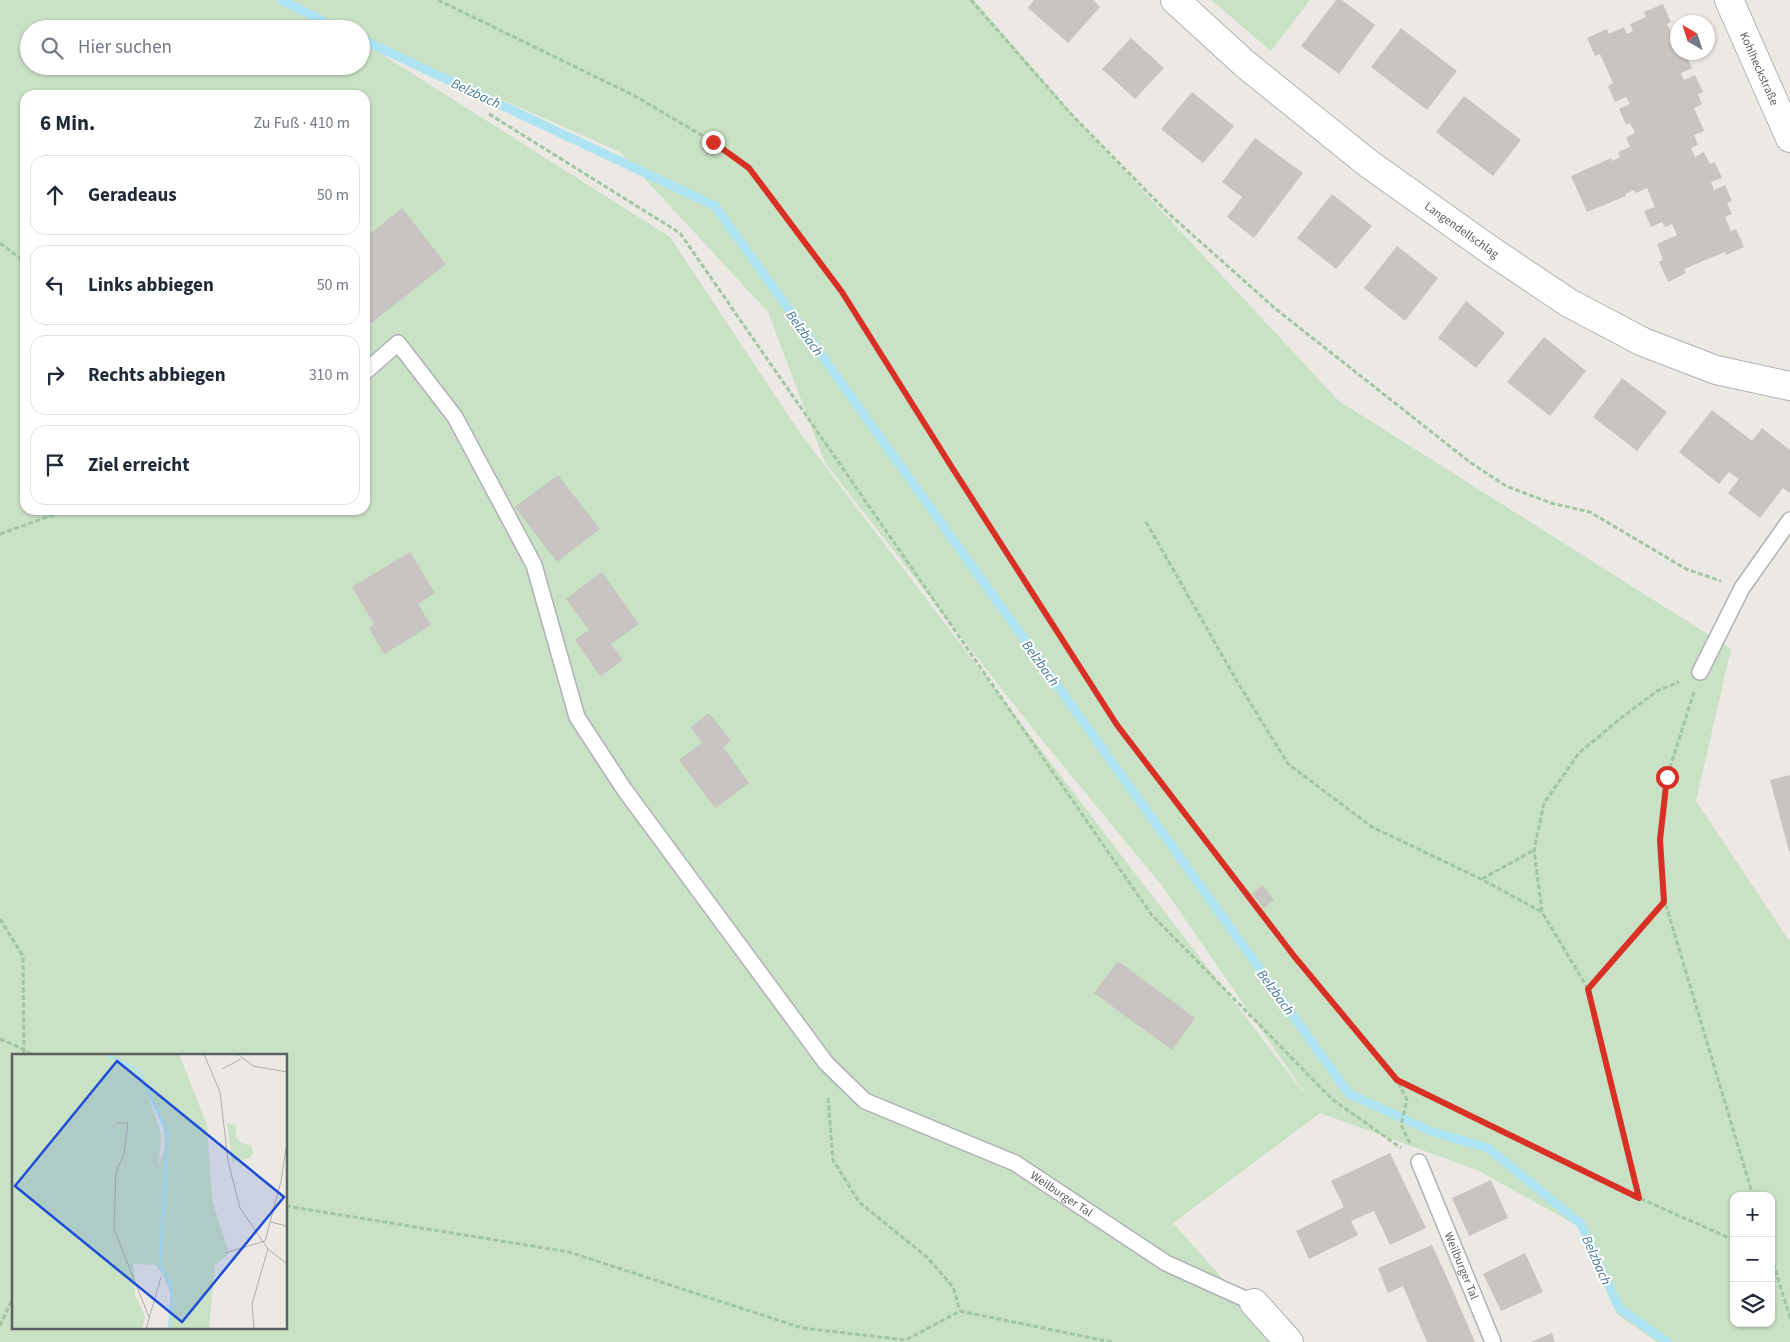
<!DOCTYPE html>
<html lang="de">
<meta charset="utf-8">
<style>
:root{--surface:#fff;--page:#f6f6f7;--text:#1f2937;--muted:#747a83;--line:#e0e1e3}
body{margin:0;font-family:"Source Sans 3",sans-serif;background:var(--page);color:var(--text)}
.controls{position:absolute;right:15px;bottom:15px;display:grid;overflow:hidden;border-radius:10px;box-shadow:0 1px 4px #0004}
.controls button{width:45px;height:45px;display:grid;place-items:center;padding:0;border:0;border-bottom:1px solid var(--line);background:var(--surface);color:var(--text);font:25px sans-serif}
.compass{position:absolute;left:1670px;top:15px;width:45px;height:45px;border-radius:50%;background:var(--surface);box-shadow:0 1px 4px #0004;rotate:321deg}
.stop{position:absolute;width:15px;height:15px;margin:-11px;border:4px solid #d93025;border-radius:50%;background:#fff}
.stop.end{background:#d93025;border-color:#fff;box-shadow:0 1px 5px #0008}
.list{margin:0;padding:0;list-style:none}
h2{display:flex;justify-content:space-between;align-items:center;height:65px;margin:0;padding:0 20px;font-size:21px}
h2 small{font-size:16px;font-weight:400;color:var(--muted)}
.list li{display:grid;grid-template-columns:32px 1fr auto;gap:15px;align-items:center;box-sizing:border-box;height:80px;margin:0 10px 10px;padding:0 10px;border:1px solid var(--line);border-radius:15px}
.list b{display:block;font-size:19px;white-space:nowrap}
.list em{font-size:16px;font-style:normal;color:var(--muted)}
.icon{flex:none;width:28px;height:28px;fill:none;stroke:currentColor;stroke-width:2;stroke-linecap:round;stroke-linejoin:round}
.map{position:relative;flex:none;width:1790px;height:1342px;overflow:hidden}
.search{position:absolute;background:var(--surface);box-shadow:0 1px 4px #0004;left:20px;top:20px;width:350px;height:55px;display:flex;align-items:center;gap:12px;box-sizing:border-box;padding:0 18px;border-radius:28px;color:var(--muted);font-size:19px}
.panel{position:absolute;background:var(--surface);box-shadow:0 1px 4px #0004;left:20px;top:90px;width:350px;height:425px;border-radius:15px}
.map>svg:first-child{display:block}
.green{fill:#c9e1c4;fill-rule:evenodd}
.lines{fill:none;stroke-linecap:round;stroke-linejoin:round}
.stream{stroke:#ade3f3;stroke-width:9}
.building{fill:#c8c4c1}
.service-casing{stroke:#afb2b5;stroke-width:18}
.minor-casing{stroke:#afb2b5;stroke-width:30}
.path{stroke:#a1c6a4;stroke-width:3;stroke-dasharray:5 2.5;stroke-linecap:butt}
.service{stroke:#fff;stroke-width:15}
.minor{stroke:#fff;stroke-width:28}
.route{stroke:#d93025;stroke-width:6}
.labels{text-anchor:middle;stroke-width:4;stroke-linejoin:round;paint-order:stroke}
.street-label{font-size:12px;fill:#5c6063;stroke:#fff}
.water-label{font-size:14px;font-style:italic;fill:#467b93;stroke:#fff}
.inset-river{fill:none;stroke:#ade3f3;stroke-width:2.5}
.inset-road{fill:none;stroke:#aeaeac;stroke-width:1}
.view{fill:#1d4ed8;fill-opacity:0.15;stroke:#1d4ed8;stroke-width:2.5}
.inset-edge{fill:none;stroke:#5c6063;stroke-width:2.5}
</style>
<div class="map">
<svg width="1790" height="1342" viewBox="0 0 1790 1342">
<rect width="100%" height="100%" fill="#ece9e4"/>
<!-- green -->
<path class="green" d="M0 0H974L1088 132 1339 401 1731 649 1696 801 1790 942V1342H1657L1617 1314 1578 1226 1477 1170 1320 1113 1173 1223 1280 1342H0ZM29 29H361V39L528 111 620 152 768 312 825 463 1037 734 1163 887 1311 1102 1131 868 800 433 670 237 361 41V66H29ZM25 95H365V510H25ZM14 1056H286V1328H14ZM1734 1196H1771V1323H1734Z
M1211 0H1310L1271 51Z"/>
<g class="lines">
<!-- stream -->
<path class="stream" d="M281 0 339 29
M361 39 715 206 1349 1094 1433 1132 1488 1148 1581 1224 1619 1308 1667 1342"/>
</g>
<!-- building -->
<path class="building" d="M1034 0H1093L1100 7 1068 43 1028 8Z
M1336 0H1342L1375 25 1339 74 1301 46Z
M1663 4 1671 22 1667 24 1678 48V52H1685L1692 68 1681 73 1684 80 1695 75 1703 92 1698 94 1702 104 1694 108 1704 131 1694 135 1698 145 1691 148 1695 157 1704 152 1710 164 1715 162 1722 178 1711 182 1714 190 1725 185 1732 201 1727 203 1732 214 1725 217 1731 231 1736 229 1744 247 1726 255 1725 252 1684 269 1686 273 1668 282 1659 262 1663 260 1657 244 1677 235 1672 224 1665 227 1662 222 1651 227 1644 211 1655 207 1647 188 1636 193 1634 190 1625 194 1626 196 1587 212 1571 176 1611 158 1612 161 1620 157 1618 152 1630 147 1626 138 1635 133 1630 123 1626 125 1619 109 1630 104 1626 97 1615 102 1608 86 1613 83 1600 54 1595 56 1587 38 1607 29 1609 34 1624 27 1627 34 1633 31 1630 24 1646 17 1644 12Z
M1401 28 1457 71 1427 110 1371 67Z
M1131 38 1164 68 1135 99 1102 69Z
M1192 92 1234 126 1203 163 1161 129Z
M1464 96 1521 140 1493 176 1436 132Z
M1255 138 1303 173 1254 238 1227 217 1242 197 1222 182Z
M1332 194 1372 226 1336 269 1297 238Z
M402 208 446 264 365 328V238Z
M1397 246 1438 278 1405 321 1364 288Z
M1466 301 1505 333 1476 368 1438 338Z
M1544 337 1586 371 1550 416 1507 382Z
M1622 378 1667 412 1637 451 1593 417Z
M1712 410 1752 441 1762 428 1790 450V493L1783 488 1760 518 1728 493 1739 479 1729 472 1719 484 1679 452Z
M558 475 600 529 557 562 515 507Z
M410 552 435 593 418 604 431 625 384 654 369 628 374 624 352 587Z
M602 572 639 624 611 644 623 660 600 676 575 640 589 630 566 599Z
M709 713 731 741 723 747 749 783 715 808 679 760 702 743 691 727Z
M1790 775V851H1789L1770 780Z
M1262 885 1274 900 1264 908 1252 894Z
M1118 961 1195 1018 1172 1050 1094 993Z
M1390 1153 1426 1228 1390 1245 1374 1211 1351 1221 1358 1235 1309 1259 1296 1231 1344 1207 1331 1181Z
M1491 1180 1508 1218 1469 1236 1452 1198Z
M1432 1245 1449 1282 1475 1342H1427L1403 1286 1388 1293 1378 1268Z
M1525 1253 1543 1292 1501 1311 1483 1274Z
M1552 1333 1555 1342H1531Z"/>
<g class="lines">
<defs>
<g id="service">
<path id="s1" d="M365 372 398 343 455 417 534 565 577 717 624 789 826 1063 865 1101 1015 1163 1166 1263 1254 1303"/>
<path d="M1700 672 1742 588 1790 520"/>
<path id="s2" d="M1419 1162 1493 1342"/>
</g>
<g id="minor">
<path id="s3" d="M1175 0 1245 64 1369 164 1490 250 1569 303 1643 342 1716 370 1790 386"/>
<path id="s4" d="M1729 0 1790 138"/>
<path d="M1254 1303 1289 1342"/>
</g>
</defs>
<!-- service casing -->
<use href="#service" class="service-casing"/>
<!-- minor casing -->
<use href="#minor" class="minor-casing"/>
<!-- path -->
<path class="path" d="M438 0 635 96 713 142 749 168 842 292 953 469 1117 725 1294 956 1397 1080 1407 1100 1401 1125 1410 1143
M971 0 1071 114 1168 213 1277 310 1471 463 1506 486 1551 503 1590 512 1686 569 1721 581
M489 114 680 233 1151 914 1332 1099 1401 1148
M0 243 25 262
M1146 522 1238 683 1288 764 1372 827 1481 879 1542 912
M0 534 67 510
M1694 692 1667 777 1660 840 1665 902 1753 1196
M1482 879 1534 850
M0 919 23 956 24 1056
M1588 989 1542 912 1534 850 1544 803 1579 753 1621 718 1657 691 1679 682
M0 1039 23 1049 34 1056
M1398 1080 1639 1198 1734 1240
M828 1098 833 1160 859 1202 928 1258 953 1287 960 1311
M1639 1197 1588 989 1665 902
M286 1206 569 1252 802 1328 906 1340 960 1311 1112 1342
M1771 1256 1790 1318
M0 1326 14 1295"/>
<!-- service -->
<use href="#service" class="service"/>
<!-- minor -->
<use href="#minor" class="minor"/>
</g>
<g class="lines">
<!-- route -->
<path class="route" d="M713 142 749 168 842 292 953 469 1117 725 1294 956 1397 1080 1639 1198 1588 989 1664 902 1660 840 1667 777"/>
</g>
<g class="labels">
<!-- street labels -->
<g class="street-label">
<text dy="4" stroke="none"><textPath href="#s4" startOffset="75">Kohlheckstraße</textPath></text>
<text dy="4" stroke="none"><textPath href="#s3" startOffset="368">Langendellschlag</textPath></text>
<text dy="4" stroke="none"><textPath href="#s1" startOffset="1162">Weilburger Tal</textPath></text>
<text dy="4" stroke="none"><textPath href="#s2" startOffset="112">Weilburger Tal</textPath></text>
</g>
<!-- water labels -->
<g class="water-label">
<text transform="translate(476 93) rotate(25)" y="5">Belzbach</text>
<text transform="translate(805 333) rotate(54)" y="5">Belzbach</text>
<text transform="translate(1041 663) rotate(54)" y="5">Belzbach</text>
<text transform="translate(1276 992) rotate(54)" y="5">Belzbach</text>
<text transform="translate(1597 1260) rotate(66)" y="5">Belzbach</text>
</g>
</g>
<!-- overview -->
<g transform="translate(12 1054)">
<rect width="275" height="275" fill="#ece9e4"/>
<path d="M0 0H167L195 71 200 146 217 199 203 211 197 275H156L159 241 154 228 144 211 122 210 123 241 133 263 130 275H0ZM136 41 151 68 153 94 147 111 149 80ZM215 69 224 71V83L229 89 239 91 241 99 238 104 220 108Z" fill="#c9e1c4" fill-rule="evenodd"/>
<path class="inset-river" d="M94 0 126 16 156 80 148 212 157 227 160 241 157 275"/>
<path class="inset-road" d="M192 0 208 38 216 107 228 154 256 195 275 210M226 0 241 12 275 18M210 15 229 5M105 69H116L112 100 104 118 102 175 137 263M258 168 275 172M253 187 269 127 275 88M213 199 253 187M134 275 149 223M242 275 240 250 256 195"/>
<path class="view" d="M105 7 272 143 170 268 3 132Z"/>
<rect width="275" height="275" class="inset-edge"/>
</g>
</svg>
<div class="controls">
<button>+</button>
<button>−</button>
<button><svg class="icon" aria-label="layers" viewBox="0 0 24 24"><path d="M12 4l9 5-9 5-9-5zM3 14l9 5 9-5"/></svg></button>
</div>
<svg class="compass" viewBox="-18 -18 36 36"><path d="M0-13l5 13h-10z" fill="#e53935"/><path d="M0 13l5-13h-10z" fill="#747a83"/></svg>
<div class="stop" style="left:1667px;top:777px"></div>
<div class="stop end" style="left:713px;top:142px"></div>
<div class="search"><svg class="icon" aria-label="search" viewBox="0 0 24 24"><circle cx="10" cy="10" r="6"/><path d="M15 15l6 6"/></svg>Hier suchen</div>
<section class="panel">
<h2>6 Min.<small>Zu Fuß · 410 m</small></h2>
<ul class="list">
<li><svg class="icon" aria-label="ahead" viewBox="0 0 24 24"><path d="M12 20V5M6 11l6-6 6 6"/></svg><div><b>Geradeaus</b></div><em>50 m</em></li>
<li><svg class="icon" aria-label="left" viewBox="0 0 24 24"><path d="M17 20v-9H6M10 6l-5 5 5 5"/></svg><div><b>Links abbiegen</b></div><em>50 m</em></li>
<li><svg class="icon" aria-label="right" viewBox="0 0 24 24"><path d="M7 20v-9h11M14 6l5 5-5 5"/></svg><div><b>Rechts abbiegen</b></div><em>310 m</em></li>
<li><svg class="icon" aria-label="arrive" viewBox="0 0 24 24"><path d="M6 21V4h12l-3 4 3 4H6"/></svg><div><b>Ziel erreicht</b></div></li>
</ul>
</section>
</div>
